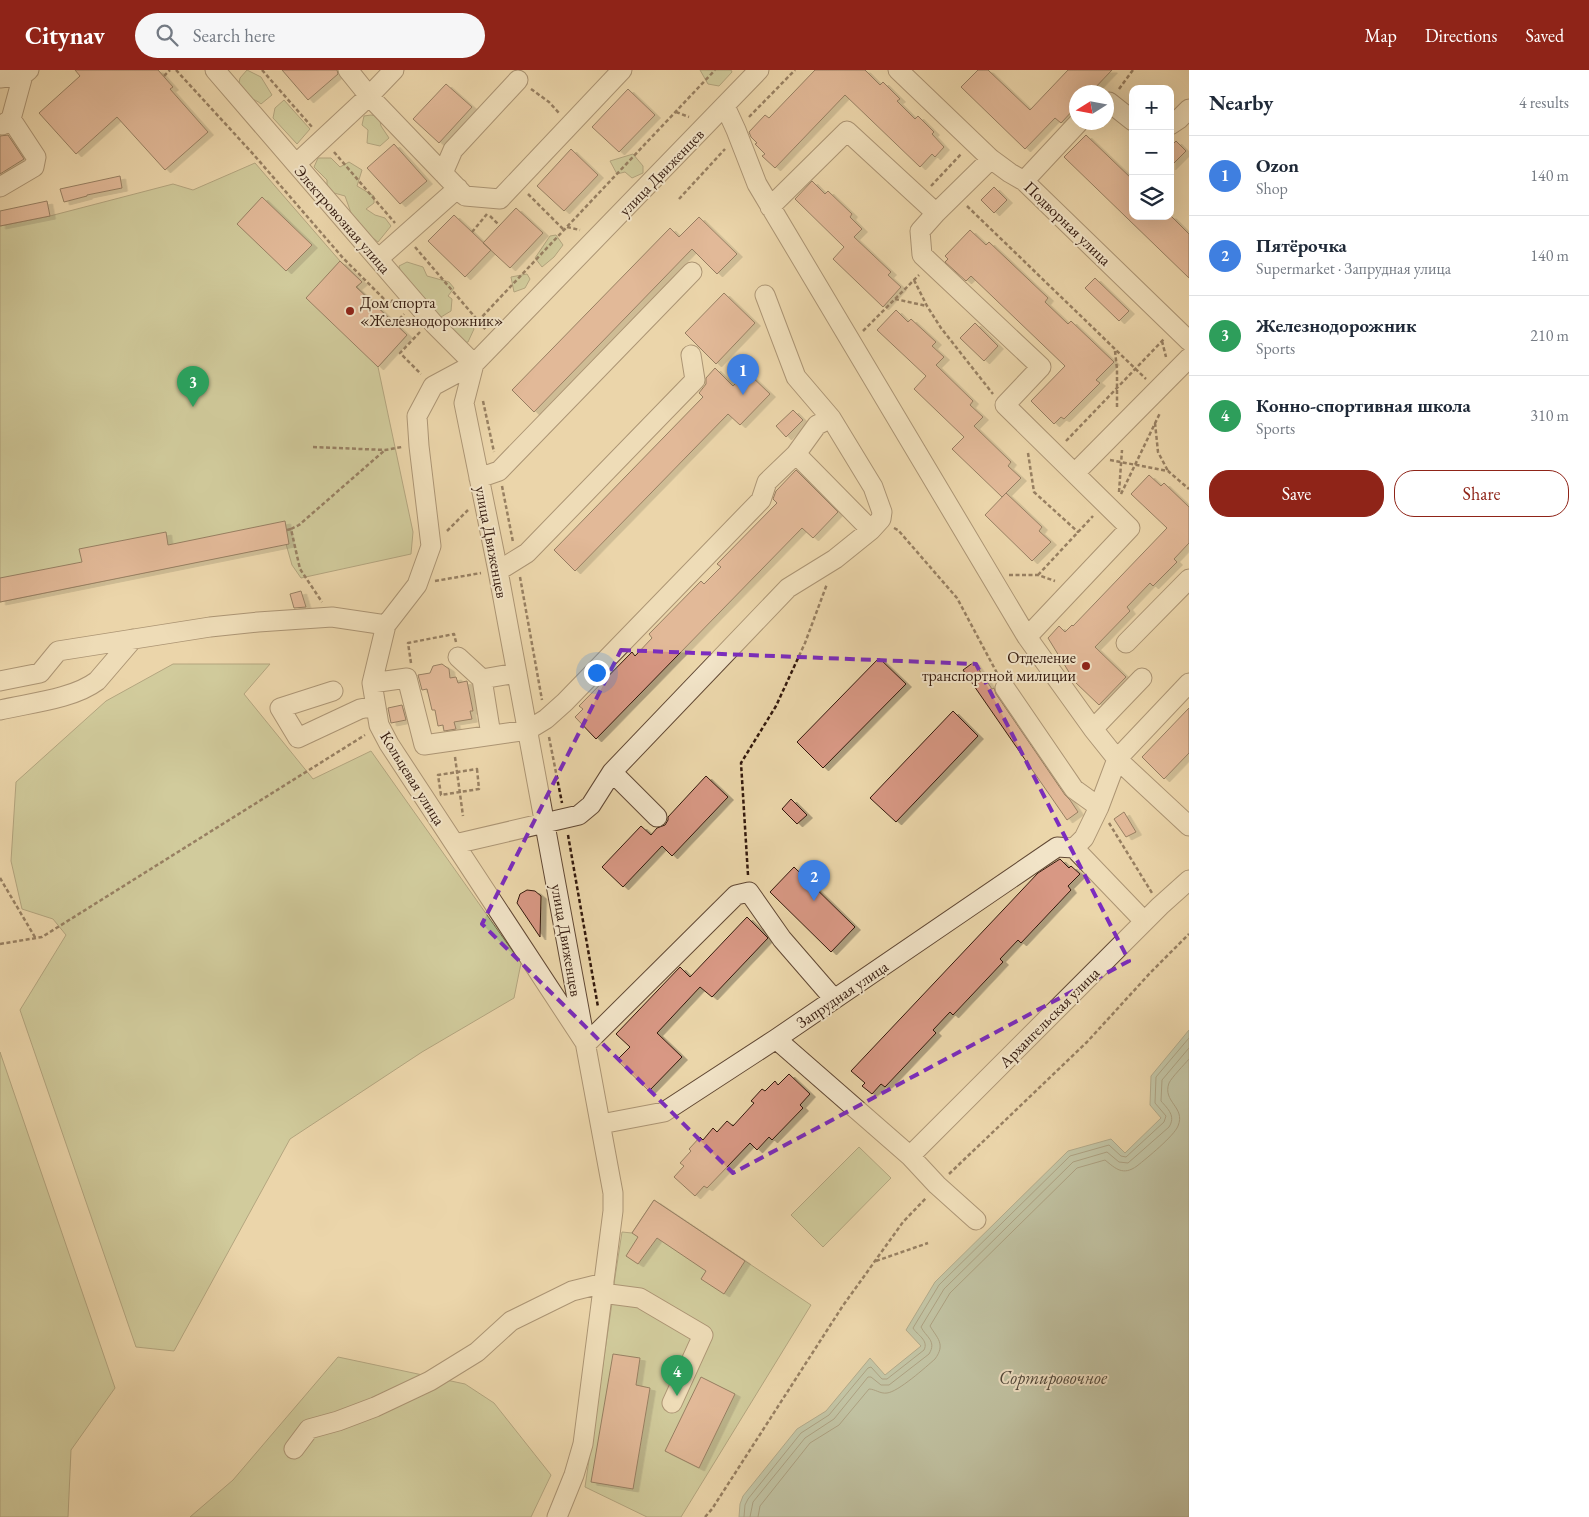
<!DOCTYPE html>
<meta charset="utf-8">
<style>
:root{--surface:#fff;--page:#f6f6f7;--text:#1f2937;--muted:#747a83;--line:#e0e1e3;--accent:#8f2418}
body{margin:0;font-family:"EB Garamond",serif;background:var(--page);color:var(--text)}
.controls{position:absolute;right:15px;top:15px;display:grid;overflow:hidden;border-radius:10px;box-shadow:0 5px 20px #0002}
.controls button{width:45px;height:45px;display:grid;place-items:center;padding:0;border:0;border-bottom:1px solid var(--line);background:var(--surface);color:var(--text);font:25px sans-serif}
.compass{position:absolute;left:1069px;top:15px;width:45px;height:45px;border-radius:50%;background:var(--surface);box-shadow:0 5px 20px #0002;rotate:259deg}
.you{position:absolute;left:596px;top:602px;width:18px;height:18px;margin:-12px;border:4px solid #fff;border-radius:50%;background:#1a73e8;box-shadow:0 0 0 8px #1a73e833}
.badge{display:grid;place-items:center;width:32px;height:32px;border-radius:50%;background:var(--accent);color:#fff;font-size:16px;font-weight:700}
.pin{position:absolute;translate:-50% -41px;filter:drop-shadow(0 1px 2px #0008)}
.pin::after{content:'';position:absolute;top:26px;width:18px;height:15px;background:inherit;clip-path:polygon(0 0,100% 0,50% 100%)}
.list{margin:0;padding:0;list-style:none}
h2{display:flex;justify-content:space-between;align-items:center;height:65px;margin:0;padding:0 20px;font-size:21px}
h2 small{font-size:16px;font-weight:400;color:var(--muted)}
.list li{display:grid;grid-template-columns:32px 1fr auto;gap:15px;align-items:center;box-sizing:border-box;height:80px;padding:0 20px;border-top:1px solid var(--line)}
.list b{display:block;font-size:19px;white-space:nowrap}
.list p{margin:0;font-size:16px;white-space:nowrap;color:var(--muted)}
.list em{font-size:16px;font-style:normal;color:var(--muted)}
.actions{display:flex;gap:10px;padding:15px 20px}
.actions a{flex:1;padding:11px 0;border:1px solid var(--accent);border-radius:20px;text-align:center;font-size:18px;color:var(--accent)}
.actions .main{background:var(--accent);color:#fff}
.icon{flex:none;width:28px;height:28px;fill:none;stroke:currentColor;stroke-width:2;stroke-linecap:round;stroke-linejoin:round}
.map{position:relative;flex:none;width:1189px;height:1447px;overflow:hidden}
header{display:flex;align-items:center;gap:30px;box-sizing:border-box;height:70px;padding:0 25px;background:var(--accent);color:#fff}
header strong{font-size:24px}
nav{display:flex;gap:28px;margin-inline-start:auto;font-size:18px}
.search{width:350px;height:45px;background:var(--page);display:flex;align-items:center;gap:12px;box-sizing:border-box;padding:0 18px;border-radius:28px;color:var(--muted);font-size:19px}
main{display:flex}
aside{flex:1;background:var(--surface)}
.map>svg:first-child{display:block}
.green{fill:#b1bf8d;stroke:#726c4d}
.water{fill:#98b9a8;stroke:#70796a}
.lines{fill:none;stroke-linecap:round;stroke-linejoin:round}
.shore{stroke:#66695a;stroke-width:1}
.building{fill:#d89884;stroke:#33190d;filter:url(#shadow)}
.minor-casing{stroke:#614834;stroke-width:21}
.path{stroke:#33190d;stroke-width:2.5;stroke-dasharray:4 2.5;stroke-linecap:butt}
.minor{stroke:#f2e4c8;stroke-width:19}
.marked{fill:none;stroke:#7b2cbf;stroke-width:4;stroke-dasharray:10 6;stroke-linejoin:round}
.poi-dot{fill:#8f2418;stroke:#f2e4c8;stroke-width:2}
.labels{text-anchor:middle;stroke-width:4;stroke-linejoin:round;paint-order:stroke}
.street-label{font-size:16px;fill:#33190d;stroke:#f2e4c8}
.poi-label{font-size:16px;fill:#33190d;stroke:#f2e4c8;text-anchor:start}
.water-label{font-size:18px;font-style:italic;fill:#51493c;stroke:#f2e4c8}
</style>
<header>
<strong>Citynav</strong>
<div class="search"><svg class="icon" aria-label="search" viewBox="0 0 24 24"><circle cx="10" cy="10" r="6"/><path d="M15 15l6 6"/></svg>Search here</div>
<nav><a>Map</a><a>Directions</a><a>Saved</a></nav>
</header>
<main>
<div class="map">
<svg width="1189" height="1447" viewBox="0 0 1189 1447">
<defs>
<filter id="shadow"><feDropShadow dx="5.5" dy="3" stdDeviation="0" flood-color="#0004"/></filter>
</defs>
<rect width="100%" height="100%" fill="#ebd6aa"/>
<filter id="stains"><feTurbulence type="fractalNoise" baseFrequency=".004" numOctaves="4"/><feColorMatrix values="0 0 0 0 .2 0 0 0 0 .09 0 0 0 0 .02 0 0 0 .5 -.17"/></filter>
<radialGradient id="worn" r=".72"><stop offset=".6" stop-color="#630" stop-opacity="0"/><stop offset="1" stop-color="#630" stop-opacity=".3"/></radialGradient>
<!-- green -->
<path class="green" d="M247 0 261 7 272 25 261 34C253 27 247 30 237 22L240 8Z
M700 0H731L732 2 719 16 708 14Z
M284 30 310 59 297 74 273 48 275 38Z
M371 45 379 46 381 56 389 68 380 76 367 73 368 60 362 55 364 46Z
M633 84 643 96V103L632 108 625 102 617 104 610 91Z
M318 88H331L340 97 349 92 362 100 357 116 374 126V133L366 139 375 145 385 148 391 156 378 172 355 154 345 126 327 121V110L314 97Z
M255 93 340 191 362 212 357 217 407 265 378 297 413 462 411 484 301 508 292 495 286 474 0 532V156L50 146 173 114 193 120Z
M556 165 563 175 554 187 542 197 535 188 550 166Z
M407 192 423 197 427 206 449 212 454 218 448 226 452 229 451 241 441 247 402 207 399 196Z
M527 204 530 209 525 218 514 222 511 207Z
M458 252 470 253 474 259 468 272 455 275 448 257Z
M173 594H270L244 624 313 709 371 681 521 893 514 928 422 982 290 1069 174 1281 136 1277 20 940 66 865 53 849 22 839 11 791 16 712 106 631Z
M0 982 115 1318 71 1380 68 1447H0Z
M859 1077 891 1108 823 1177 791 1145Z
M654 1130 811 1235 681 1447H647L585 1417 612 1233 625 1220 614 1214 622 1162 632 1163Z
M338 1287 465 1314 494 1333 551 1405 531 1447H190L233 1410Z"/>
<!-- water -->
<path class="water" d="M1189 960V1447H739L740 1434 743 1426 797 1359 826 1341 870 1288 885 1305 921 1276 906 1260 935 1212 1068 1081 1111 1069 1125 1083 1161 1048 1150 1035 1151 1006Z"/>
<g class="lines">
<!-- shore -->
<path class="shore" d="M744 1447 745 1435 748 1429 801 1363 829 1345 868 1298 871 1297 882 1309H887L924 1280C929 1270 917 1265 913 1258L939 1215 1070 1086 1109 1075 1121 1086 1126 1087 1164 1052 1166 1046 1155 1033 1156 1007 1189 968
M750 1447 753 1432 805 1368 834 1349 868 1307H871L881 1315H889L929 1284C937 1271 926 1267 921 1257L944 1219 1073 1092 1107 1082 1119 1092 1128 1093 1169 1057C1176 1046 1168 1039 1161 1031L1162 1010 1189 978
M758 1447 760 1436 810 1373 839 1355 869 1319C875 1319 880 1324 887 1323 898 1322 926 1297 935 1289 946 1274 937 1268 930 1256L950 1223 1077 1098 1105 1090C1116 1099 1123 1106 1137 1096 1147 1088 1174 1066 1178 1056 1186 1037 1162 1032 1169 1013 1172 1007 1184 995 1189 989"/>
</g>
<!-- building -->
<path class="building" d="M75 0H158L173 17 170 19 208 62 165 100 117 47 76 84 39 43 80 6Z
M282 0H337L338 4 308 30Z
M815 0H865L880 15 883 12 900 29 897 31 915 49 918 46 934 62 932 64 944 77 935 87 932 84 920 97 845 25 775 98 762 86 765 84 755 74 757 73 751 67 749 62 765 45 769 48Z
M978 0H988L1030 40 1068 0H1112L1091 22H1076V37L1061 53 1055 48 1025 79 961 17Z
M446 14 472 37 439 73 413 49Z
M628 19 655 45 619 82 592 57Z
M8 65 24 89 0 104V66Z
M1086 65 1133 110V146H1171L1189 164V208L1064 87Z
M1176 71 1186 81 1170 97V77Z
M394 74 427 111 400 134 367 98Z
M571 79 598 105 564 141 537 116Z
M120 106 122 118 87 125V126L64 132 60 119Z
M812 111 825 124 828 121 852 144 850 147 862 159 854 167 891 202 888 205 901 217 883 237 833 189 844 177 795 129Z
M994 117 1007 130 994 143 981 130Z
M262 127 312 175 286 201 237 154Z
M47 131 50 146 0 156V141Z
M516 138 543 163 510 198 483 173Z
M454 145 491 180 465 207 428 171Z
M699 147 737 184 717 204 692 179 534 342 512 320 670 158 679 167Z
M970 160 986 175 989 172 1048 228 1045 232 1068 254 1071 251 1114 292 1096 310 1100 313 1064 349 1061 347 1054 354 1031 331 1065 296 971 206 966 211 945 192 948 189 945 186Z
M340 191 362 212 356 217 407 265 378 297 306 228Z
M1095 208 1129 241 1119 251 1085 218Z
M724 223 755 253 716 294 685 263Z
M896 240 908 252 911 249 936 272 932 276 944 287 936 295 973 331 970 335 983 347 974 356 1011 392 1008 396 1021 408 1002 427 952 379 964 367 914 319 926 306 877 260Z
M975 253 998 276 984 291 960 268Z
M715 298 733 316 747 302 770 324 740 355 728 344 575 501 554 480 703 327 699 323 706 314V308Z
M793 340 803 350 786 367 776 356Z
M796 400 838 442 813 468 802 458 596 669 575 647 583 639 579 636 632 582 635 586 652 568 649 564 701 511 704 514 721 497 717 494 777 433 773 429 776 421Z
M1149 405 1161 416 1164 413 1189 437V473L1174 489 1177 492 1153 516 1150 513 1127 537 1130 541 1095 577 1126 607 1099 635 1075 612 1048 568 1059 556 1065 562 1072 555 1073 556 1167 458 1131 424Z
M1006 423 1042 457 1039 461 1051 472 1032 491 985 445Z
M285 451 289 474 0 532V508L82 492 79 479 166 462 168 475Z
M301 521 306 537 294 538 290 524Z
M879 588 906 614 823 698 797 672Z
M974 592 992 619 994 618 996 624 1065 725 1070 730 1078 742 1067 750 963 600Z
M442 594 449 599 450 608 456 607 458 613 467 611 473 641H470L472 649 454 652 456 659 444 661 443 655 438 656 435 640H432L427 619 422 620 418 605 430 603 433 596Z
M402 635 406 650 391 653 388 638Z
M1189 638V683L1164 709 1142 687Z
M953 641 978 666 896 752 870 728Z
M706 706 728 727 672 786 662 776 623 817 602 797 641 756 651 765 657 758 665 755 668 750V747Z
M791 729 807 745 797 754 782 739Z
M1124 742 1136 762 1126 767 1114 749Z
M1060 789 1069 798 1071 796 1080 804 1068 816 1071 820 1021 873 1018 870 1000 889 1003 892 953 945 950 942 933 960 936 963 885 1017 881 1014 872 1024 862 1016 865 1013 851 1001 1038 803Z
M794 797 855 857 831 882 770 822Z
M527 820 535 821 541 826 540 867 517 833 520 824Z
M747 847 768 868 712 927 700 917 657 963 682 987 649 1021 617 990 630 977 616 964 680 897 690 907Z
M789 1004 810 1024 800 1035 803 1038 772 1070 769 1067 757 1080 750 1073 707 1118 704 1116 695 1126 674 1107 684 1096 680 1093 691 1081 689 1079 700 1067 703 1070 713 1058 717 1062 727 1051 733 1056 754 1033 751 1031 762 1019 765 1021 775 1011 778 1015Z
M654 1130 745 1191 724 1224 701 1209 706 1201 657 1168 638 1194 626 1186 638 1167 632 1163Z
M613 1284 640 1288 636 1315 650 1318 633 1419 591 1412Z
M701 1307 735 1324 699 1398 665 1381Z"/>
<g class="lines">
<defs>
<path id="minor" d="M215 0 434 254 474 294
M348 0 369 26 465 126 500 129 622 0
M898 0 991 89 1010 103 1024 111 1189 271
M0 8 23 5 29 0
M1106 33 1109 32 1133 51
M725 36 736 60 757 114 1027 567 1093 659 1117 689 1189 756
M2 55 11 49 23 5 22 0
M1170 55 1179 49 1189 39
M991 89 936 143 920 161 922 185 1041 297 1005 335 1130 458 1027 567
M296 94 369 26 394 0
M443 103 453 80 518 10
M1024 111 1079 52
M0 117 34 97 36 87 11 49
M770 137 847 61 936 143
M378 189 458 118
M474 294 433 316 417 346 419 376 431 476 417 515 386 555 372 613 379 655 389 674 586 974 736 825 749 822 782 869 834 929
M796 384 871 460
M1075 403 1189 288
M479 408 499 401 692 202
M498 501 527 483 695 310 691 285
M1126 573 1189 509
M458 587 482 609
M0 611 40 603 58 581 210 557 258 552 332 547 386 555
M372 613 407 608 424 675 528 660 546 649 565 632 761 430 767 412 796 384 817 355 831 348
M1005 618 1074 719 1099 737
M333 621 280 638 298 668 360 639 375 636
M0 640C30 633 73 629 97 611L133 569
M1093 659 1142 608
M491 665 482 609 517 603
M612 702 657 747
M455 774 579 745 591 735 612 702 788 518 835 489 871 460 881 449 882 442 873 417 831 348 796 307 765 225
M1074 778 1084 768 1099 737 1117 689 1189 613
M1074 778 1144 851
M776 969 910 1086 937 1115 976 1150
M601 1054 664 1042 776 969 1057 777 1074 778
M910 1086 1160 836 1189 810
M602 1223 640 1228 703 1265 672 1333
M294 1379 309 1359 338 1351 375 1337 430 1311 477 1282 511 1251 572 1221 604 1213
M557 1447 574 1405 583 1374 613 1141V1123L498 501 464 333 474 294 759 0"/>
</defs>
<!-- minor casing -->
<use href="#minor" class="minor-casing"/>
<!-- path -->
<path class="path" d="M176 0 254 85 343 188 389 234 393 230
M262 0 312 57
M164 6 170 0
M531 19 549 32 559 43
M1119 19 1133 0
M676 42 689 47
M749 47 795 0
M334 82 395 153
M931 116 962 83
M528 124 564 160
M679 129 725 79
M967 136 1146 309
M490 146 499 155
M567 157 580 160
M472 162 487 144
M415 177 486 260
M914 210 927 236 941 258 993 324
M895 229 927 236
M478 251 715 0
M395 254 404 244
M863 261 919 205
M420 262 400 283 421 304
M1162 271 1166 287
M1115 281 1117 299V338
M483 331 494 382
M1155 353 1158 382 1168 401
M1066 371 1164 269
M313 377 385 380 402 377
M1028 383 1034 422 1078 462
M1110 390 1168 401 1189 419
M502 416 513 472
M1119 422 1122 380
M1121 424 1160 343
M894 458 898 460 957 528 997 603
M291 459 299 455 385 380
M287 460 291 459 300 499 322 532
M447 461 468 440
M1009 505H1038L1055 511
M1038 505 1093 446
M520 507 542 630
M435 511 481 503
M411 593 408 573 454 564 456 572
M549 667 562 733
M455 687 463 746
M477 699 479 719 441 725 438 705Z
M1109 753 1152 823
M568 765 598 937
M748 805 741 693 776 636 805 573 827 514
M0 808 36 869
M0 874 42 867 365 665
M949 1104 1087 972 1151 902 1189 864
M876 1191 928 1173
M705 1447 712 1439 842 1237 903 1152 926 1128"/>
<!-- minor -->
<use href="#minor" class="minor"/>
</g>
<!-- marked area -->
<path d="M0 0H1189V1447H0ZM621 580 976 594 1129 891 733 1103 482 854Z" fill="#ebd6aa" fill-opacity=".55" fill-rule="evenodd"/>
<path class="marked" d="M621 580 976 594 1129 891 733 1103 482 854Z"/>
<!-- markers -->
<g class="poi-dot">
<circle cx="350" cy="241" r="5"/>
<circle cx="1086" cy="596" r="5"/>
</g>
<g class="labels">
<!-- street labels -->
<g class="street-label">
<text transform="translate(661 102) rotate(-46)" y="6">улица Движенцев</text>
<text transform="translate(343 149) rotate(49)" y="6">Электровозная улица</text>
<text transform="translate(1068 153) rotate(44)" y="6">Подворная улица</text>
<text transform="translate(492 472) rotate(79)" y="6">улица Движенцев</text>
<text transform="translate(413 708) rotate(58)" y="6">Кольцевая улица</text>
<text transform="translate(567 870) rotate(80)" y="6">улица Движенцев</text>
<text transform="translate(842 924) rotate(-34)" y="6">Запрудная улица</text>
<text transform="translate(1049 947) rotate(-45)" y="6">Архангельская улица</text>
</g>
<!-- poi labels -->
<g class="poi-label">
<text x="360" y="238">Дом спорта<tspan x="360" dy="18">«Железнодорожник»</tspan></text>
<text x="1076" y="593" text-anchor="end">Отделение<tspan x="1076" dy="18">транспортной милиции</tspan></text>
</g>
<!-- water labels -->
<g class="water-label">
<text x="1053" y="1314">Сортировочное</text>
</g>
</g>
<rect width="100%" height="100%" filter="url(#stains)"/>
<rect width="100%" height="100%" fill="url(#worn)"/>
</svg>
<div class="controls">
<button>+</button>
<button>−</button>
<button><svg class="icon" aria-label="layers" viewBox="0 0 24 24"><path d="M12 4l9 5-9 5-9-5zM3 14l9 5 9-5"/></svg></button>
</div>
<svg class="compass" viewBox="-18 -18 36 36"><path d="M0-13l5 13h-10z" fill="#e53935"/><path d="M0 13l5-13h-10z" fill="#747a83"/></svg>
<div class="you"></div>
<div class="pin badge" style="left:743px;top:325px;background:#3f7fe0">1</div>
<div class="pin badge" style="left:814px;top:831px;background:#3f7fe0">2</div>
<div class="pin badge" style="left:193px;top:337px;background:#2e9e5b">3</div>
<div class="pin badge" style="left:677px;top:1326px;background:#2e9e5b">4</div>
</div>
<aside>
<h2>Nearby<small>4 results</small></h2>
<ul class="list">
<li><span class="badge" style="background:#3f7fe0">1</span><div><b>Ozon</b><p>Shop</p></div><em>140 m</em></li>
<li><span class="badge" style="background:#3f7fe0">2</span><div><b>Пятёрочка</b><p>Supermarket · Запрудная улица</p></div><em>140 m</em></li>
<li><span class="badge" style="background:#2e9e5b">3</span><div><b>Железнодорожник</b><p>Sports</p></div><em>210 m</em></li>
<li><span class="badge" style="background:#2e9e5b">4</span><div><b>Конно-спортивная школа</b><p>Sports</p></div><em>310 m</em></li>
</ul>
<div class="actions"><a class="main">Save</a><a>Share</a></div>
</aside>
</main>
